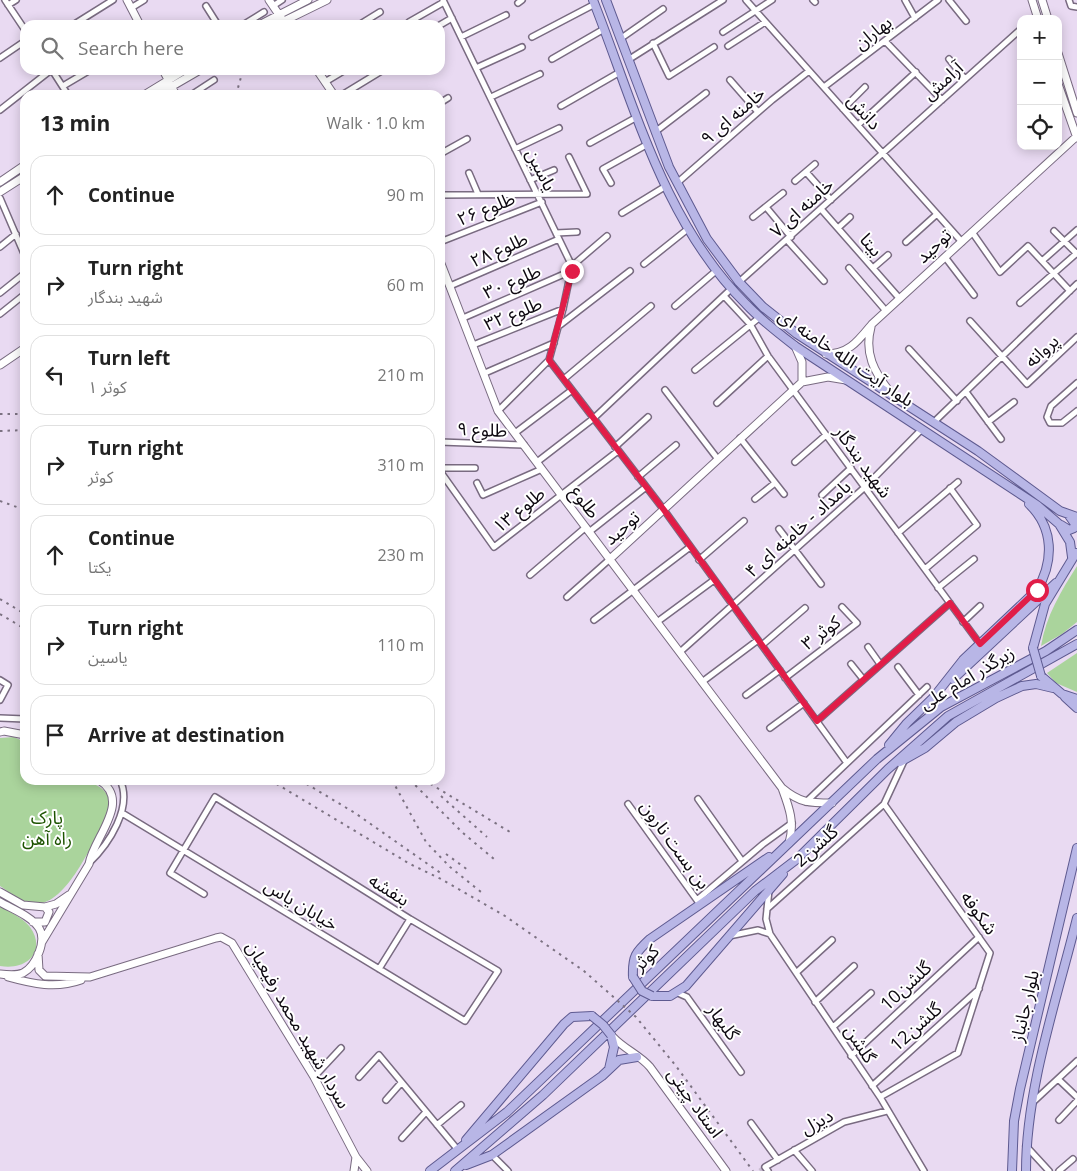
<!DOCTYPE html>
<meta charset="utf-8">
<style>
:root{--surface:#fff;--page:#f6f6f6;--text:#222;--muted:#767676;--line:#e0e0e0}
body{margin:0;font-family:"Open Sans","Noto Sans Arabic",sans-serif;background:var(--page);color:var(--text)}
.controls{position:absolute;right:15px;top:15px;display:grid;overflow:hidden;border-radius:10px;box-shadow:0 2px 12px #0003}
.controls button{width:45px;height:45px;display:grid;place-items:center;padding:0;border:0;border-bottom:1px solid var(--line);background:var(--surface);color:var(--text);font:25px sans-serif}
.stop{position:absolute;width:15px;height:15px;margin:-11px;border:4px solid #e11d48;border-radius:50%;background:#fff}
.stop.end{background:#e11d48;border-color:#fff;box-shadow:0 1px 5px #0008}
.list{margin:0;padding:0;list-style:none}
h2{display:flex;justify-content:space-between;align-items:center;height:65px;margin:0;padding:0 20px;font-size:21px}
h2 small{font-size:16px;font-weight:400;color:var(--muted)}
.list li{display:grid;grid-template-columns:32px 1fr auto;gap:15px;align-items:center;box-sizing:border-box;height:80px;margin:0 10px 10px;padding:0 10px;border:1px solid var(--line);border-radius:15px}
.list b{display:block;font-size:19px;white-space:nowrap}
.list p{margin:0;font-size:16px;white-space:nowrap;color:var(--muted)}
.list em{font-size:16px;font-style:normal;color:var(--muted)}
.icon{flex:none;width:28px;height:28px;fill:none;stroke:currentColor;stroke-width:2;stroke-linecap:round;stroke-linejoin:round}
.map{position:relative;flex:none;width:1077px;height:1171px;overflow:hidden}
.search{position:absolute;background:var(--surface);box-shadow:0 2px 12px #0003;left:20px;top:20px;width:425px;height:55px;display:flex;align-items:center;gap:12px;box-sizing:border-box;padding:0 18px;border-radius:15px;color:var(--muted);font-size:19px}
.panel{position:absolute;background:var(--surface);box-shadow:0 2px 12px #0003;left:20px;top:90px;width:425px;height:695px;border-radius:15px}
.map>svg:first-child{display:block}
.green{fill:#aad49c}
.lines{fill:none;stroke-linecap:round;stroke-linejoin:round}
.street-tunnel{stroke:#c8bbd0;stroke-width:5;stroke-dasharray:5 2.5;stroke-linecap:butt}
.street-casing{stroke:#796b81;stroke-width:8}
.secondary-casing{stroke:#796b81;stroke-width:9}
.primary-casing{stroke:#5e5a90;stroke-width:10}
.street{stroke:#fff;stroke-width:5}
.secondary{stroke:#fff;stroke-width:7}
.primary{stroke:#b8b6e6;stroke-width:8}
.rail{stroke:#7c7282;stroke-width:2;stroke-dasharray:2.5 5;stroke-linecap:butt}
.primary-bridge-casing{stroke:#5e5a90;stroke-width:10;stroke-linecap:butt}
.primary-bridge{stroke:#b8b6e6;stroke-width:8}
.route{stroke:#e11d48;stroke-width:6}
.labels{text-anchor:middle;stroke-width:4;stroke-linejoin:round;paint-order:stroke}
.street-label{font-size:18px;fill:#0e0911;stroke:#fff}
.park-label{font-size:18px;fill:#1d5300;stroke:#fff}
</style>
<div class="map">
<svg width="1077" height="1171" viewBox="0 0 1077 1171">
<rect width="100%" height="100%" fill="#e9daf2"/>
<!-- green -->
<path class="green" d="M1077 566V622L1062 634 1041 646C1046 616 1061 591 1077 566Z
M1077 653V692L1056 683 1047 673Z
M14 737 25 742V780C53 780 128 770 105 821 91 845 64 911 31 903 20 901 9 892 0 886V738Z
M0 906C10 912 23 918 30 927 47 951 27 971 0 966Z"/>
<g class="lines">
<!-- street-tunnel -->
<path class="street-tunnel" d="M760 1171 765 1167"/>
<defs>
<path id="street" d="M5 0 25 30
M443 0 572 266 563 309 549 360 498 411
M746 0 962 242
M813 0 815 2
M905 0 915 18
M949 0 966 21
M1069 0 1071 6 1077 7
M518 3 522 0
M8 5 16 0
M206 6 218 25
M273 6 282 0
M131 8 144 0
M409 22 444 2
M73 25 113 0
M243 25 264 12
M359 25 380 12
M440 25 452 18
M723 32 772 0
M461 37 506 15
M532 37 595 4
M620 39 663 9
M885 41 942 100
M653 43 669 76 714 47
M728 46 765 22
M0 58 25 41
M552 59 604 29
M949 59 965 79
M628 60 723 0
M476 68 522 47
M52 70 68 95
M730 80 758 112
M325 82 345 70
M63 86 90 70
M824 87 938 0
M191 95 214 80
M342 95 383 70
M491 97 540 74
M440 103 448 98
M561 106 620 72
M843 109 865 87
M0 110 51 70
M858 125 916 72
M655 132 706 93
M590 143 637 117
M515 149 559 128
M440 154 467 139
M806 172 831 200
M469 173 478 194
M530 180 554 170
M795 181 815 164
M611 183 603 169 648 144
M677 183 772 100 809 71
M440 195 587 194 569 157
M0 198 25 256
M766 207 791 237
M821 209 900 299
M622 213 666 186
M753 217 783 193
M838 228 850 217
M1054 231 1077 254
M972 232 1000 272 1028 246 1070 291
M556 233 577 232
M787 240 824 281
M440 242 542 202
M906 242 937 214
M0 247 16 234
M945 257 974 295
M1042 261 1077 230
M644 264 689 228
M572 266 607 236
M849 268 886 311
M873 268 888 255
M739 282 1021 29
M450 286 559 239
M0 293 25 273
M724 296 750 324 768 356 980 644
M1020 303 1077 253
M675 306 717 270
M0 314 25 294
M463 318 571 271
M970 321 1027 384 1077 337
M560 325 630 271
M473 345 563 309
M909 349 957 401
M549 360 664 510 847 763
M695 370 760 317
M485 373 554 343
M564 379 651 306
M1077 383 1051 406 1047 417 1050 423H1062L1077 411
M665 390 717 458
M966 392 1001 439
M717 403 768 356
M934 422 1077 284
M988 422 1014 402
M515 433 572 390
M740 438 784 494
M440 442 524 445
M615 447 648 417
M537 462 594 418 732 288
M795 462 826 435
M440 468H475
M440 471 494 547 618 451
M638 477 676 445
M477 483 483 495 542 469
M822 495 851 468
M755 499 775 483
M779 529 821 584
M589 532 646 487
M898 533 958 482
M699 560 744 521
M925 569 977 525 950 488
M530 575 586 527
M938 588 974 559
M567 597 610 559
M594 620 690 547
M657 622 714 580
M963 622 980 606
M762 645 805 608
M868 647 880 664
M680 652 865 487 922 429
M851 664 863 679
M898 667 919 695
M785 678 857 623 842 607
M0 680 8 685 0 700
M702 682 758 640
M746 695 780 670
M0 718 25 719
M817 721 950 603
M770 728 804 703
M698 799 742 861
M806 802 927 687
M628 804 699 903
M122 813 465 1021 498 971 410 919 215 797 170 873 204 894
M89 863C109 844 133 807 120 780
M769 890 766 919 770 934 880 1097 924 1171
M697 900 763 844 792 823
M767 909 884 804 904 761
M729 936 758 930 770 934
M379 969 410 919
M797 972 832 940
M678 993 687 997 741 1072
M815 1002 854 966
M833 1027 871 993
M851 1056 979 937
M314 1077 341 1048
M359 1077 379 1055 458 1150
M1058 1079 1077 1097
M872 1086 979 989
M880 1097 958 1053 990 953 884 804
M386 1100 401 1083
M1032 1103 1077 1061
M1059 1120 1077 1101
M751 1123 778 1160
M437 1125 461 1105
M402 1138 426 1112
M1026 1146 1049 1171
M794 1150 812 1171
M492 1155 508 1171
M768 1171 765 1167 844 1122 887 1111
M1059 1171 1073 1159"/>
<path id="secondary" d="M127 0 140 25
M269 0 286 25
M1032 0 1038 19
M1042 0 1048 19
M259 25 308 0
M276 25 327 0
M1058 53 1077 113
M163 70 176 95
M317 70 334 95
M1058 84 1077 138
M144 95 185 70
M157 95 200 70
M0 182 25 165
M0 192 25 176
M440 261 498 411 782 788
M871 327C864 353 874 372 890 392
M826 354C849 354 858 341 872 324L1077 136
M0 365 25 348
M802 382 828 377 846 380
M610 559 802 382V362L795 346
M0 732 4 731 25 735
M789 843C795 822 789 807 782 788 800 803 809 803 832 803
M0 892 23 905 45 907 49 912 45 922H33
M0 902C12 909 31 916 39 928 47 941 36 966 23 973 16 976 8 975 0 974
M45 907 56 904 69 895
M42 942 89 864C93 838 133 801 99 780
M38 954 39 970 45 976 90 977 216 938 221 937 232 943 314 1077 356 1157 367 1171
M8 977C33 984 56 989 81 980
M613 1037C624 1049 640 1055 650 1067L726 1171
M354 1171 356 1157"/>
<path id="primary" d="M593 0C634 104 664 223 746 304 761 320 778 333 795 346L1037 505 1059 524 1070 542 1072 557
M606 0 669 167 707 239 739 282 763 307 797 334 978 451 1060 511 1077 517
M1061 525 1069 530 1074 528 1075 524 1068 514
M1033 648 1045 604 1076 553
M1041 676 1062 694 1077 699
M953 679 1056 583
M937 693 963 660 1037 590C1054 561 1054 528 1029 504
M1065 697 1077 708
M889 745 907 723 939 692
M900 762 925 748 956 722 996 698 1022 686 1036 684 1053 688
M633 977C632 956 636 952 650 939L769 857
M652 996H670L686 986 783 874
M609 1069 614 1047 611 1035
M466 1140 564 1024 572 1017 592 1016
M466 1165 492 1155 602 1076 619 1060 637 1057
M430 1171 507 1112 877 759 941 707 1046 651 1077 630
M455 1171 543 1095 755 891 797 859 888 769 948 716 1077 644
M1012 1171 1014 1121 1020 1089 1077 848
M1026 1171C1026 1088 1057 999 1077 918"/>
</defs>
<!-- street casing -->
<use href="#street" class="street-casing"/>
<!-- secondary casing -->
<use href="#secondary" class="secondary-casing"/>
<!-- primary casing -->
<use href="#primary" class="primary-casing"/>
<!-- street -->
<use href="#street" class="street"/>
<!-- secondary -->
<use href="#secondary" class="secondary"/>
<!-- primary -->
<use href="#primary" class="primary"/>
<!-- rail -->
<path class="rail" d="M236 95 243 70
M0 414H25
M0 431 25 430
M0 501 25 510
M0 599 25 614
M0 614 25 629
M270 780 410 864 441 879 505 916 584 971 636 1017 676 1066 753 1171
M300 780 355 813 442 874
M392 780 426 842 450 867 481 892
M410 780 463 833 494 859
M424 780 510 832
M441 796 487 837
M446 854 468 870"/>
<defs>
<path id="primary-bridge" d="M1033 648 1041 676
M633 977 642 991 652 996
M592 1016 603 1025 611 1035"/>
</defs>
<!-- primary-bridge casing -->
<use href="#primary-bridge" class="primary-bridge-casing"/>
<!-- primary-bridge -->
<use href="#primary-bridge" class="primary-bridge"/>
</g>
<g class="lines">
<!-- route -->
<path class="route" d="M572 271 549 360 664 510 817 721 950 603 980 644 1037 590"/>
</g>
<g class="labels">
<!-- street labels -->
<g class="street-label">
<text transform="translate(873 33) rotate(-38)" y="6">بهاران</text>
<text transform="translate(943 81) rotate(-42)" y="6">آرامش</text>
<text transform="translate(864 112) rotate(48)" y="6">دانش</text>
<text transform="translate(733 116) rotate(-41)" y="6">خامنه ای ۹</text>
<text transform="translate(541 170) rotate(63)" y="6">یاسین</text>
<text transform="translate(802 208) rotate(-42)" y="6">خامنه ای ۷</text>
<text transform="translate(486 209) rotate(-22)" y="6">طلوع ۲۶</text>
<text transform="translate(871 245) rotate(49)" y="6">بیتا</text>
<text transform="translate(934 246) rotate(-43)" y="6">توحید</text>
<text transform="translate(499 250) rotate(-24)" y="6">طلوع ۲۸</text>
<text transform="translate(512 282) rotate(-23)" y="6">طلوع ۳۰</text>
<text transform="translate(513 314) rotate(-22)" y="6">طلوع ۳۲</text>
<text transform="translate(1042 351) rotate(-43)" y="6">پروانه</text>
<text transform="translate(846 358) rotate(34)" y="6">بلوار آیت الله خامنه ای</text>
<text transform="translate(482 430) rotate(2)" y="6">طلوع ۹</text>
<text transform="translate(863 462) rotate(54)" y="6">شهید بندگار</text>
<text transform="translate(585 502) rotate(53)" y="6">طلوع</text>
<text transform="translate(519 510) rotate(-39)" y="6">طلوع ۱۳</text>
<text transform="translate(622 528) rotate(-42)" y="6">توحید</text>
<text transform="translate(798 529) rotate(-42)" y="6">بامداد - خامنه ای ۴</text>
<text transform="translate(821 633) rotate(-37)" y="6">کوثر ۳</text>
<text transform="translate(967 678) rotate(-31)" y="6">زیرگذر امام علی</text>
<text transform="translate(675 845) rotate(54)" y="6">بن بست نارون</text>
<text transform="translate(816 846) rotate(-42)" y="6">گلشن2</text>
<text transform="translate(389 890) rotate(32)" y="6">بنفشه</text>
<text transform="translate(301 905) rotate(31)" y="6">خیابان یاس</text>
<text transform="translate(979 913) rotate(54)" y="6">شکوفه</text>
<text transform="translate(646 958) rotate(-44)" y="6">کوثر</text>
<text transform="translate(906 986) rotate(-43)" y="6">گلشن10</text>
<text transform="translate(1025 1006) rotate(-77)" y="6">بلوار جانباز</text>
<text transform="translate(723 1022) rotate(54)" y="6">گلبهار</text>
<text transform="translate(298 1025) rotate(60)" y="6">سردار شهید محمد رفیعیان</text>
<text transform="translate(916 1027) rotate(-42)" y="6">گلشن12</text>
<text transform="translate(860 1044) rotate(57)" y="6">گلشن</text>
<text transform="translate(695 1103) rotate(54)" y="6">استاد چیتی</text>
<text transform="translate(817 1122) rotate(-28)" y="6">دیزل</text>
</g>
<!-- park labels -->
<g class="park-label">
<text x="47" y="824">پارک<tspan x="47" dy="21">راه آهن</tspan></text>
</g>
</g>
</svg>
<div class="controls">
<button>+</button>
<button>−</button>
<button><svg class="icon" aria-label="locate" viewBox="0 0 24 24"><circle cx="12" cy="12" r="6"/><path d="M12 2v4M12 18v4M2 12h4M18 12h4"/></svg></button>
</div>
<div class="stop" style="left:1037px;top:590px"></div>
<div class="stop end" style="left:572px;top:271px"></div>
<div class="search"><svg class="icon" aria-label="search" viewBox="0 0 24 24"><circle cx="10" cy="10" r="6"/><path d="M15 15l6 6"/></svg>Search here</div>
<section class="panel">
<h2>13 min<small>Walk · 1.0 km</small></h2>
<ul class="list">
<li><svg class="icon" aria-label="ahead" viewBox="0 0 24 24"><path d="M12 20V5M6 11l6-6 6 6"/></svg><div><b>Continue</b></div><em>90 m</em></li>
<li><svg class="icon" aria-label="right" viewBox="0 0 24 24"><path d="M7 20v-9h11M14 6l5 5-5 5"/></svg><div><b>Turn right</b><p>شهید بندگار</p></div><em>60 m</em></li>
<li><svg class="icon" aria-label="left" viewBox="0 0 24 24"><path d="M17 20v-9H6M10 6l-5 5 5 5"/></svg><div><b>Turn left</b><p>کوثر ۱</p></div><em>210 m</em></li>
<li><svg class="icon" aria-label="right" viewBox="0 0 24 24"><path d="M7 20v-9h11M14 6l5 5-5 5"/></svg><div><b>Turn right</b><p>کوثر</p></div><em>310 m</em></li>
<li><svg class="icon" aria-label="ahead" viewBox="0 0 24 24"><path d="M12 20V5M6 11l6-6 6 6"/></svg><div><b>Continue</b><p>یکتا</p></div><em>230 m</em></li>
<li><svg class="icon" aria-label="right" viewBox="0 0 24 24"><path d="M7 20v-9h11M14 6l5 5-5 5"/></svg><div><b>Turn right</b><p>یاسین</p></div><em>110 m</em></li>
<li><svg class="icon" aria-label="arrive" viewBox="0 0 24 24"><path d="M6 21V4h12l-3 4 3 4H6"/></svg><div><b>Arrive at destination</b></div></li>
</ul>
</section>
</div>
